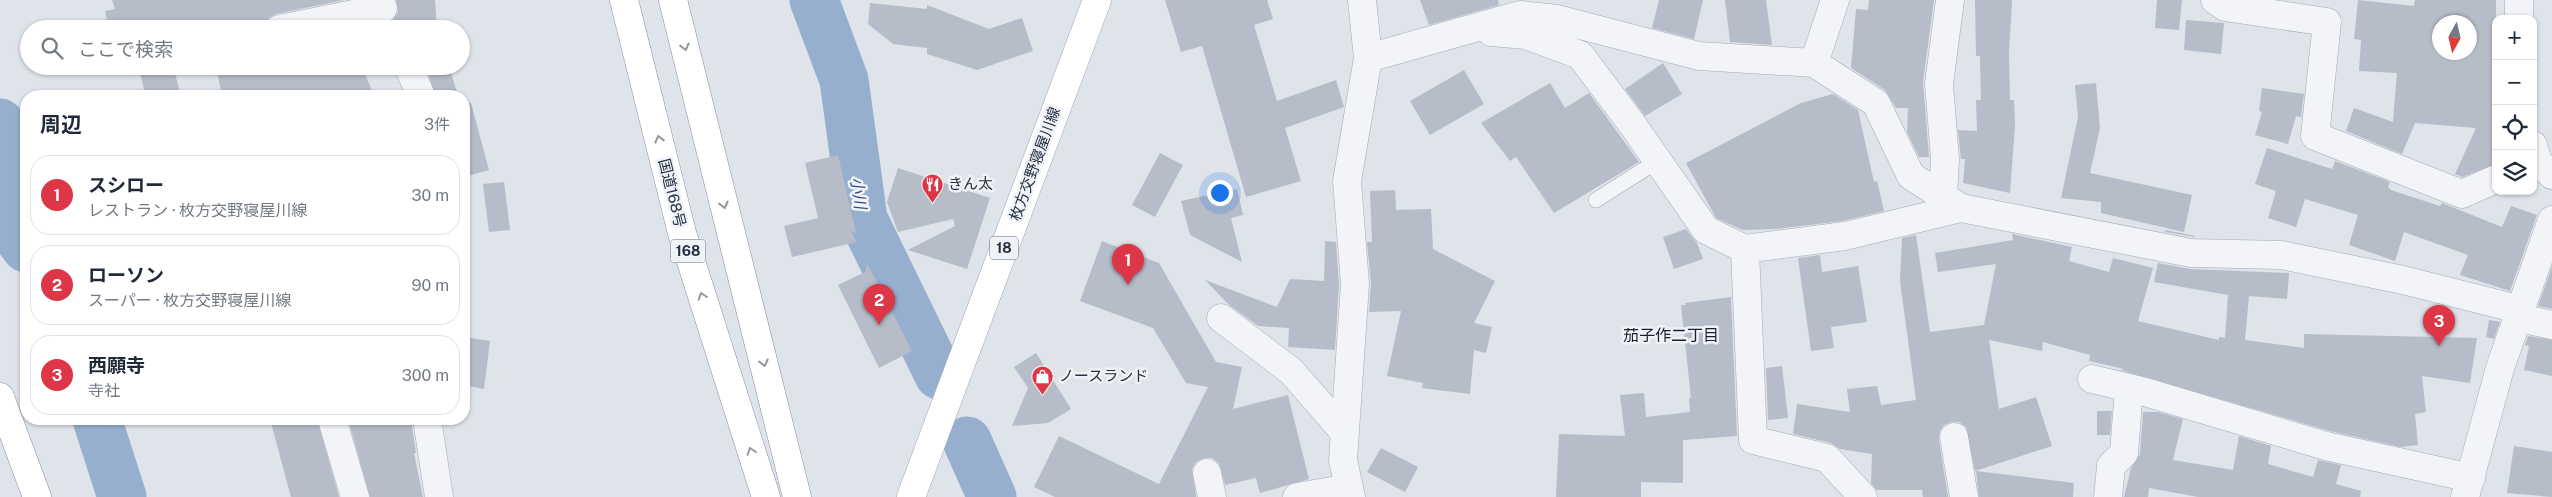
<!DOCTYPE html>
<html lang="ja">
<meta charset="utf-8">
<style>
:root{--surface:#fff;--page:#f6f6f7;--text:#1f2937;--muted:#747a83;--line:#e0e1e3;--accent:#dd3647}
body{margin:0;font-family:"Public Sans","Noto Sans JP",sans-serif;background:var(--page);color:var(--text)}
.controls{position:absolute;right:15px;top:15px;display:grid;overflow:hidden;border-radius:10px;box-shadow:0 1px 4px #0004}
.controls button{width:45px;height:45px;display:grid;place-items:center;padding:0;border:0;border-bottom:1px solid var(--line);background:var(--surface);color:var(--text);font:25px sans-serif}
.compass{position:absolute;left:2432px;top:15px;width:45px;height:45px;border-radius:50%;background:var(--surface);box-shadow:0 1px 4px #0004;rotate:188deg}
.you{position:absolute;left:1219px;top:192px;width:18px;height:18px;margin:-12px;border:4px solid #fff;border-radius:50%;background:#1a73e8;box-shadow:0 0 0 8px #1a73e833}
.badge{display:grid;place-items:center;width:32px;height:32px;border-radius:50%;background:var(--accent);color:#fff;font-size:16px;font-weight:700}
.pin{position:absolute;translate:-50% -41px;filter:drop-shadow(0 1px 2px #0008)}
.pin::after{content:'';position:absolute;top:26px;width:18px;height:15px;background:inherit;clip-path:polygon(0 0,100% 0,50% 100%)}
.list{margin:0;padding:0;list-style:none}
h2{display:flex;justify-content:space-between;align-items:center;height:65px;margin:0;padding:0 20px;font-size:21px}
h2 small{font-size:16px;font-weight:400;color:var(--muted)}
.list li{display:grid;grid-template-columns:32px 1fr auto;gap:15px;align-items:center;box-sizing:border-box;height:80px;margin:0 10px 10px;padding:0 10px;border:1px solid var(--line);border-radius:20px}
.list b{display:block;font-size:19px;white-space:nowrap}
.list p{margin:0;font-size:16px;white-space:nowrap;color:var(--muted)}
.list em{font-size:16px;font-style:normal;color:var(--muted)}
.icon{flex:none;width:28px;height:28px;fill:none;stroke:currentColor;stroke-width:2;stroke-linecap:round;stroke-linejoin:round}
.map{position:relative;flex:none;width:2552px;height:497px;overflow:hidden}
.search{position:absolute;background:var(--surface);box-shadow:0 1px 4px #0004;left:20px;top:20px;width:450px;height:55px;display:flex;align-items:center;gap:12px;box-sizing:border-box;padding:0 18px;border-radius:28px;color:var(--muted);font-size:19px}
.panel{position:absolute;background:var(--surface);box-shadow:0 1px 4px #0004;left:20px;top:90px;width:450px;height:335px;border-radius:20px}
.map>svg:first-child{display:block}
.lines{fill:none;stroke-linecap:round;stroke-linejoin:round}
.river{stroke:#96afce;stroke-width:49}
.building{fill:#b6bcc8;fill-rule:evenodd}
.service-casing{stroke:#a4a9b5;stroke-width:16}
.minor-casing{stroke:#a4a9b5;stroke-width:29}
.primary-casing{stroke:#9da6b7;stroke-width:29}
.trunk-casing{stroke:#858fa2;stroke-width:29}
.service{stroke:#f2f4f8;stroke-width:15}
.minor{stroke:#f2f4f8;stroke-width:28}
.primary{stroke:#fff;stroke-width:28}
.trunk{stroke:#fff;stroke-width:28}
.oneway{stroke:#9297a1}
.labels{text-anchor:middle;stroke-width:5;stroke-linejoin:round;paint-order:stroke}
.shield{fill:#eff2f7;stroke:#626a79;stroke-width:1}
.shield-label{font-size:14px;font-weight:bold;fill:#262f43}
.street-label{font-size:15px;fill:#262f43;stroke:#eff2f7}
.poi-label{font-size:15px;fill:#262f43;stroke:#eff2f7;text-anchor:start}
.water-label{font-size:16px;font-style:italic;fill:#2c4b7c;stroke:#eff2f7}
.neighbourhood-label{font-size:16px;fill:#192034;stroke:#eff2f7}
</style>
<div class="map">
<svg width="2552" height="497" viewBox="0 0 2552 497">
<rect width="100%" height="100%" fill="#dfe3ea"/>
<g class="lines">
<!-- river -->
<path class="river" d="M814 0 844 80 863 219 939 375
M0 123 26 203
M0 213 26 248
M97 419 122 497
M967 441 992 497"/>
</g>
<!-- building -->
<path class="building" d="M112 0H344L276 14 269 18 265 29H189L187 20 151 29H109L105 11 115 9Z
M396 0H435L437 29H359L393 20 398 12Z
M1165 0H1267L1273 19 1254 25 1277 101 1336 80 1344 107 1285 128 1301 181 1246 197 1202 46 1181 52Z
M1420 0H1498L1499 5 1429 25Z
M1659 0H1703L1694 39 1652 28Z
M1725 0H1766L1772 45 1730 42Z
M1869 0H1934L1923 82 1929 157H1919L1907 132 1908 108H1896L1885 90 1851 68 1856 9 1868 10Z
M1975 0H2012L2009 53 2010 100H2014L2015 124 2010 193 1963 183 1965 159H1961L1958 130 1977 131 1976 100H1981L1980 56H1976Z
M2157 0H2182L2179 30 2155 28Z
M2358 0 2414 6 2415 0H2496V164L2462 177 2455 174 2476 128 2415 123 2402 154 2346 131 2354 108 2393 122 2397 73 2359 71 2361 40 2354 39ZM2440 22H2470V52H2440Z
M870 3 927 9V5L989 29 1022 18 1033 51 977 70 927 54V48L893 44 868 24Z
M2186 20 2224 23 2221 54 2184 50Z
M1663 63 1682 94 1645 116 1625 89Z
M138 66H173L181 96H146Z
M216 66H362L374 96H222Z
M425 66H449L458 96H436Z
M1464 70 1484 104 1430 135 1410 101Z
M1550 83 1565 108 1589 93 1639 162 1554 213 1516 157 1510 161 1481 123Z
M2096 83 2100 128 2090 173 2192 195 2184 232 2101 213V202L2061 198 2078 117 2075 85Z
M2262 88 2304 94 2301 117 2296 116 2288 144 2255 135 2262 112 2259 111Z
M1833 94 1858 110 1874 182 1877 181 1884 211 1842 221 1776 229 1743 230 1716 218 1686 163 1801 103Z
M471 103 489 170 464 177V104Z
M2267 148 2332 169 2335 161 2390 182 2388 187 2391 190 2440 206 2442 203 2502 227 2511 206 2537 215 2510 291 2460 275 2468 255 2404 232 2395 261 2349 245 2358 215 2305 199 2296 227 2268 218 2276 191 2255 184Z
M1160 153 1183 165 1155 217 1132 205Z
M838 155 856 233 851 231 857 242 792 257 784 226 818 218 805 163Z
M898 168 990 198 967 269 908 250 955 226 953 219 898 232 887 202Z
M504 182 510 230 489 232 483 184Z
M1237 189 1243 215 1231 218 1242 262 1190 235 1181 201Z
M1395 190 1396 210 1431 209 1433 249 1495 281 1474 323 1492 327 1486 353 1474 350 1470 394 1422 388 1423 383 1387 376 1401 311 1369 312 1371 283 1367 242H1372L1370 191Z
M1686 229 1697 243 1703 259 1674 269 1663 237Z
M2165 230 2195 236V237L2165 232Z
M2012 234 2072 247 2069 261 2109 272 2113 258 2153 268 2138 321 2219 340V337L2225 338 2228 295 2154 282 2158 263 2190 269 2289 273 2287 299 2249 296 2245 340 2304 348V334L2477 338 2470 383 2422 376 2426 412 2415 414 2418 445 2401 447 2330 431 2120 370 2124 369 2089 361 2090 355 2043 342 2042 351 1989 340 1999 409 2036 397 2052 446 1975 471 1966 427 1959 422H1951L1944 425 1940 431 1939 440 1948 497H1923L1922 490H1876L1871 483 1872 454 1840 449 1831 443 1793 434 1797 404 1850 412 1847 389 1877 386 1881 405 1916 400 1900 281 1902 238 1916 235 1930 332 1984 325 1996 264 1938 272 1935 253 2013 240Z
M1102 241 1159 263 1216 362 1242 367 1233 409 1288 395 1309 479 1260 493 1256 478 1225 485 1219 463 1212 458H1204L1196 462 1192 469 1196 497H1055L1034 487 1059 436 1159 484 1208 387 1186 383 1153 328 1080 301Z
M1325 241 1336 242 1339 284 1335 350 1288 347 1289 328 1258 326 1229 305 1205 280 1277 307 1290 279 1324 281Z
M1820 255 1822 272 1858 266 1867 322 1831 327 1834 348 1811 351 1798 258Z
M867 263 912 351 879 368 838 285 865 272Z
M2552 267V309L2538 306Z
M1731 297 1737 436 1683 440V483L1641 482V497H1556L1559 434 1625 436 1620 395 1644 393 1646 417 1690 412 1689 398H1691L1681 305H1686L1685 303Z
M2489 320 2500 322 2494 339 2486 337Z
M2528 336 2552 340V376L2524 370 2529 346 2525 345Z
M464 337 490 341 484 389 464 385Z
M1036 353 1071 409 1048 423 1012 426 1028 388 1014 367Z
M1782 366 1788 418 1768 420 1766 368Z
M2097 411H2112L2110 435H2097Z
M2143 412H2158L2183 419 2173 460 2233 470 2239 436 2271 446 2268 464 2313 477 2318 460 2341 465 2336 484 2361 491 2360 497H2198L2149 488 2148 497H2124L2131 468 2140 454Z
M270 419H317L339 497H291Z
M348 419H411L416 453H414L423 497H370Z
M2514 446 2552 452V497L2507 493Z
M1381 448 1418 467 1405 492 1367 472Z
M1976 471 2074 483 2073 497H1979Z"/>
<g class="lines">
<defs>
<path id="service" d="M1596 200 1659 160"/>
<path id="minor" d="M2215 0 2225 7 2327 22 2315 136 2462 194 2496 179
M2519 0V19
M280 29 383 8
M1491 32 1526 35 1580 55 1632 124 1706 230 1745 249 1845 236 1961 208
M1368 58 1520 15 1557 19 1699 56 1814 63 1876 103 1911 176 1961 208 2191 253 2281 255 2403 280 2522 310
M1814 63 1835 0
M408 66 421 96
M2533 145 2538 162 2552 175
M1943 197 1945 159 1939 84 1950 0
M1745 249 1753 440 1827 458 1863 497
M1221 318 1291 371 1345 433
M2519 318 2552 325
M2092 379 2142 391 2326 446 2471 478
M332 419 355 497
M427 419 439 497
M1954 437 1964 497
M1207 473 1212 497
M1297 497 1349 488
M1351 497 1343 460 1355 284 1347 181 1368 58 1362 0
M2108 497 2111 466 2124 453 2129 388
M2465 497 2500 368 2552 220"/>
<path id="primary" d="M911 497 1097 0"/>
<path id="trunk" d="M624 0 682 233 766 497
M673 0 797 497
M0 397 37 497"/>
</defs>
<!-- service casing -->
<use href="#service" class="service-casing"/>
<!-- minor casing -->
<use href="#minor" class="minor-casing"/>
<!-- primary casing -->
<use href="#primary" class="primary-casing"/>
<!-- trunk casing -->
<use href="#trunk" class="trunk-casing"/>
<!-- service -->
<use href="#service" class="service"/>
<!-- minor -->
<use href="#minor" class="minor"/>
<!-- primary -->
<use href="#primary" class="primary"/>
<!-- trunk -->
<use href="#trunk" class="trunk"/>
</g>
<!-- one-way arrows -->
<defs><path id="oneway-chevron" d="M-2-3.5L2.5 0L-2 3.5" fill="none" stroke-width="1.6" stroke-linecap="round" stroke-linejoin="round" transform="scale(1.25)"/></defs>
<g class="oneway">
<use href="#oneway-chevron" transform="translate(685 47) rotate(76)"/>
<use href="#oneway-chevron" transform="translate(659 139) rotate(-104)"/>
<use href="#oneway-chevron" transform="translate(724 205) rotate(76)"/>
<use href="#oneway-chevron" transform="translate(702 296) rotate(-108)"/>
<use href="#oneway-chevron" transform="translate(764 363) rotate(76)"/>
<use href="#oneway-chevron" transform="translate(751 451) rotate(-108)"/>
</g>
<!-- icons -->
<defs>
<symbol id="restaurant-pin" viewBox="-11 -11 22 30"><path d="M0 17L-7.5 6A9.5 9.5 0 1 1 7.5 6Z" fill="#dd3647" stroke="#eff2f7"/><path d="M-5-6h1v4h1v-4h1v4h1v-4h1v5L-1.5 .5V6h-2V.5L-5-1ZM5-6V6H3V1.5H1.5Q1.5-4 5-6Z" fill="#fff"/></symbol>
<symbol id="shop-pin" viewBox="-11 -11 22 30"><path d="M0 17L-7.5 6A9.5 9.5 0 1 1 7.5 6Z" fill="#dd3647" stroke="#eff2f7"/><path d="M-5-2.5h2.3a2.7 3.5 0 0 1 5.4 0H5L5.5 6h-11ZM-1.5-2.5h3a1.5 2.3 0 0 0-3 0Z" fill="#fff"/></symbol>
</defs>
<g fill-rule="evenodd">
<use href="#restaurant-pin" x="920" y="172" width="25" height="34"/>
<use href="#shop-pin" x="1030" y="364" width="25" height="34"/>
</g>
<g class="labels">
<!-- shield labels -->
<g class="shield">
<rect x="990" y="236.5" width="28" height="23" rx="4"/>
<rect x="670.5" y="239.5" width="35" height="23" rx="4"/>
</g>
<g class="shield-label">
<text x="1004" y="253">18</text>
<text x="688" y="256">168</text>
</g>
<!-- street labels -->
<g class="street-label">
<text transform="translate(1035 164) rotate(-70)" y="5">枚方交野寝屋川線</text>
<text transform="translate(672 193) rotate(76)" y="5">国道168号</text>
</g>
<!-- poi labels -->
<g class="poi-label">
<text x="948" y="189">きん太</text>
<text x="1059" y="381">ノースランド</text>
</g>
<!-- water labels -->
<g class="water-label">
<text transform="translate(859 193) rotate(82)" y="6">小川</text>
</g>
<!-- neighbourhood labels -->
<g class="neighbourhood-label">
<text x="1671" y="341">茄子作二丁目</text>
</g>
</g>
</svg>
<div class="controls">
<button>+</button>
<button>−</button>
<button><svg class="icon" aria-label="locate" viewBox="0 0 24 24"><circle cx="12" cy="12" r="6"/><path d="M12 2v4M12 18v4M2 12h4M18 12h4"/></svg></button>
<button><svg class="icon" aria-label="layers" viewBox="0 0 24 24"><path d="M12 4l9 5-9 5-9-5zM3 14l9 5 9-5"/></svg></button>
</div>
<svg class="compass" viewBox="-18 -18 36 36"><path d="M0-13l5 13h-10z" fill="#e53935"/><path d="M0 13l5-13h-10z" fill="#747a83"/></svg>
<div class="you"></div>
<div class="pin badge" style="left:1128px;top:285px">1</div>
<div class="pin badge" style="left:879px;top:325px">2</div>
<div class="pin badge" style="left:2439px;top:346px">3</div>
<div class="search"><svg class="icon" aria-label="search" viewBox="0 0 24 24"><circle cx="10" cy="10" r="6"/><path d="M15 15l6 6"/></svg>ここで検索</div>
<section class="panel">
<h2>周辺<small>3件</small></h2>
<ul class="list">
<li><span class="badge">1</span><div><b>スシロー</b><p>レストラン · 枚方交野寝屋川線</p></div><em>30 m</em></li>
<li><span class="badge">2</span><div><b>ローソン</b><p>スーパー · 枚方交野寝屋川線</p></div><em>90 m</em></li>
<li><span class="badge">3</span><div><b>西願寺</b><p>寺社</p></div><em>300 m</em></li>
</ul>
</section>
</div>
